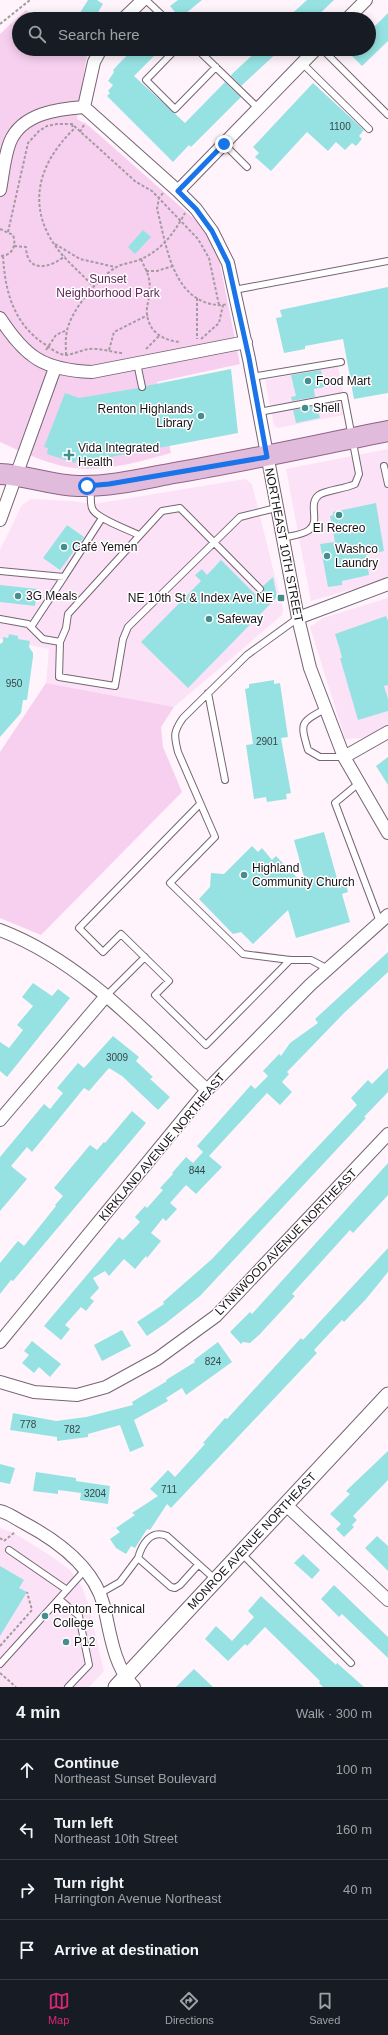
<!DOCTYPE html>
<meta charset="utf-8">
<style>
:root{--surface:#171b24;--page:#20242c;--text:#f1f3f6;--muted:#9ea1a6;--line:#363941;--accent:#db2777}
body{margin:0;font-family:Helvetica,sans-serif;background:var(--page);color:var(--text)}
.stop{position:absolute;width:12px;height:12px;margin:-9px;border:3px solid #1a73e8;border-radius:50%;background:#fff}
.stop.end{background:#1a73e8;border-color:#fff;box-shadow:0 1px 4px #0008}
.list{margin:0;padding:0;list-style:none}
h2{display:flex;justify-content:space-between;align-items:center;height:52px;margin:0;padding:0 16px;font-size:17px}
h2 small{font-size:13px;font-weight:400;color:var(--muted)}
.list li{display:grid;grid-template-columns:26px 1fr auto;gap:12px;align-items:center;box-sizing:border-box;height:60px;padding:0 16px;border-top:1px solid var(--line)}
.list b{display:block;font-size:15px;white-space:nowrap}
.list p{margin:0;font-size:13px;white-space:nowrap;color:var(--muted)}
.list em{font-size:13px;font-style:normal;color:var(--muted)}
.icon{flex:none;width:22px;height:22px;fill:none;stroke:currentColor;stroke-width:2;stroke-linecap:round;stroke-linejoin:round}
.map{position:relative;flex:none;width:388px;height:1687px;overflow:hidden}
.search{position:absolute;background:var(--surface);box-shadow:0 2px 10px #0003;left:12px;right:12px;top:12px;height:44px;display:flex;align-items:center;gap:10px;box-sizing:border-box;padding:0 14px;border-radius:22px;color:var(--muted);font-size:15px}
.sheet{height:292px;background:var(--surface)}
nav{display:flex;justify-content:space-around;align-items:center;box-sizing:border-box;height:56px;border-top:1px solid var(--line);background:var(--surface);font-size:11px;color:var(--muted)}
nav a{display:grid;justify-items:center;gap:2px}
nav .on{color:var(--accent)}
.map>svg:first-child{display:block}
.built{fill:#fce2f7}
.green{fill:#f7d0ef}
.building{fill:#96e2e2}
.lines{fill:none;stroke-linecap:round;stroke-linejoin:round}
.service-casing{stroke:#766573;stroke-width:8}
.minor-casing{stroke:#766573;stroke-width:14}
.tertiary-casing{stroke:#766573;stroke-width:17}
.primary-casing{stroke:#8e6387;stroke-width:22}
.path{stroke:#a49aa1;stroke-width:2;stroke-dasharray:3 2;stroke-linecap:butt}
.service{stroke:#fff;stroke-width:6}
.minor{stroke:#fff;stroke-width:12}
.tertiary{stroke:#fff;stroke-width:15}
.primary{stroke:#e1bbdb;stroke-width:20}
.route{stroke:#1a73e8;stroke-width:5}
.poi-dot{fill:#468e8e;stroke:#fff;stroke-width:1.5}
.labels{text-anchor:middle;stroke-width:3;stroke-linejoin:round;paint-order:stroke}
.number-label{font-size:10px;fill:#38464a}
.park-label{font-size:12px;fill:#602859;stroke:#fff}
.poi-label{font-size:12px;fill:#181217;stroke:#fff;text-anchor:start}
.street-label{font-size:12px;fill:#181217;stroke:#fff}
</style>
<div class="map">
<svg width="388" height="1687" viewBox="0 0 388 1687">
<rect width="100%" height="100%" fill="#fff3fc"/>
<!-- built -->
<path class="built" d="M338 366 348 414 278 428 274 426 265 380Z
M388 449V579L311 601 286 469Z
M245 479 252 484 283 609 282 615 174 707 46 683 49 649 0 639V550L22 505 31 499 72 501 94 504Z
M388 598V724L365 738 345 739 310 627 323 618Z
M0 1528 14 1533 48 1554 69 1569 82 1587 88 1603 104 1671 89 1687H0Z"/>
<!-- green -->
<path class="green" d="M26 10 39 19H19V49H80L87 54 77 119 89 126 199 223 211 239 219 259 240 364 157 382 171 453C144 460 116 469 87 469 58 469 26 454 0 442V34Z
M46 683 174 707 161 727 163 747 182 792 41 935 0 918V752Z"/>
<!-- building -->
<path class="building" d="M88 0H97L103 4 94 19H76Z
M178 0H202L180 18 170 6Z
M307 0H334L314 19H286Z
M388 13V41L362 66 345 49H369V32Z
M133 49H161L134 76 185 123 225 82 241 97 191 147 189 145 173 162 107 96 110 93 108 91 113 85 108 81 114 72 113 70Z
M259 49H281L241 86 231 76 232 74Z
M313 83 364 130 359 136 362 139 356 146 352 143 345 150 336 142 328 151 307 132 271 171 255 157 259 153 253 147Z
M143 230 151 237 135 254 128 247Z
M388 287V393L354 399 343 339 305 346V349L284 353 276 318 282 317 280 310Z
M231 369 238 433 84 462 77 459 75 463 47 454 48 448 44 447 65 393 79 398 138 388 143 391 146 386Z
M321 370 324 387 314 389 315 397 292 401 291 397 296 396 291 375Z
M317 406 320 418 296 423 293 410Z
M376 503 384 551 366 555 369 575 342 581V585L328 587 320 544 335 542 330 516 333 515V512Z
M67 525 84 537 60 570 43 558Z
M221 560 255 594 263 592 264 590 263 586 273 577 277 597 188 688 141 642 201 581 195 575 202 569 207 575Z
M0 585 37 589 35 606 0 602Z
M386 616 388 621V685L384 686 388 699V711L358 720 340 658H342L340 650 335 634Z
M9 634 18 636V639L30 641 29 647 33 653V657L27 700H23L21 713 0 737V644L3 642V637L8 638Z
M274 680V684L280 683 288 737 281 738 291 793 286 794 287 799 267 802 266 797 254 799 246 745 253 744 245 689 249 688V684Z
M388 757V785L376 766Z
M324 832 338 882 345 880 348 892 342 894 350 922 296 938 288 910 253 944 241 932 233 934 199 899 210 887 211 873 224 874 252 846 258 852 262 848 272 860 276 856 307 888 294 840Z
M388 952V972L345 1012 287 1072 289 1074 282 1082 292 1092 280 1105 267 1093 209 1156 222 1167 196 1194 186 1185 170 1203 177 1209 166 1221 163 1218 151 1233 161 1241 147 1258 146 1256 135 1269 124 1259 109 1276 105 1271 93 1278 99 1288 90 1298 94 1301 86 1311 81 1307 65 1325 70 1329 61 1340 44 1326 119 1237 123 1240 140 1222 135 1217 145 1206 147 1208 163 1190 160 1188 173 1174 172 1173 186 1157 193 1163 203 1152 197 1146 251 1085 255 1089 268 1076 263 1071 279 1054 281 1056 290 1043 318 1023 315 1019Z
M33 983 52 996 58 989 70 998 7 1077 0 1071V1042L9 1048 23 1030 17 1025 33 1006 22 997Z
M113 1036 139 1057 136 1061 153 1077 150 1079 170 1097 158 1110 122 1076 109 1068 89 1091 84 1088 32 1152 27 1147 11 1166 27 1179 0 1211V1157L44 1104 50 1109 63 1093 57 1088 78 1063 84 1068Z
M388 1068V1092L364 1117 366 1118 200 1296 166 1323 147 1336 137 1322 164 1304 163 1302 212 1259 357 1105 351 1098 368 1080 372 1084Z
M132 1111 146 1123 13 1281 11 1280 0 1294V1263L18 1241 24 1246 56 1206 55 1205 63 1196 54 1188 90 1145 97 1150 104 1142 105 1143Z
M388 1163V1195L353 1233 350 1230 292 1294 295 1296 260 1334 250 1343 243 1342 241 1344 230 1332 250 1312 252 1314Z
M388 1248V1272L366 1299 344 1322 342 1320 314 1350 317 1353 171 1508 167 1504 150 1530 147 1529 135 1548 131 1546 126 1554 116 1548 110 1539 120 1532 116 1528 135 1515 132 1513 158 1496 150 1489 168 1470 175 1477 205 1444 203 1443 225 1418 227 1419 301 1338 303 1340Z
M122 1330 131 1346 102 1361 94 1345Z
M32 1341 61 1364 50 1377 39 1367 34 1373 22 1363 29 1355 24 1351Z
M218 1342 232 1362 186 1395 182 1388 166 1398 168 1401 134 1420 144 1446 130 1452 120 1425 88 1434V1437L57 1441V1437L10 1430 13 1413 56 1421 86 1417 133 1405 132 1402 167 1381 166 1380 195 1362 194 1360Z
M388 1451V1480L353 1516 357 1520 352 1525 354 1527 344 1537 336 1529 341 1524 330 1514 350 1494 346 1491Z
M0 1464 15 1468 10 1484 0 1482Z
M36 1472 76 1478V1481L110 1486 108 1504 80 1500 81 1493 58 1490V1494L33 1491Z
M377 1536 388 1546V1571L365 1548Z
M303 1554 320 1570 312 1579 294 1563Z
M0 1566 24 1580 19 1588 27 1592 0 1636Z
M334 1585 388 1637V1658L342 1614 339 1617 321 1599Z
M261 1596 336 1665 337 1663 364 1687H323L319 1683 320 1681 265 1627 247 1646 245 1644 228 1661 205 1639 216 1626 232 1641 254 1617 248 1611Z
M194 1669 213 1687H176Z"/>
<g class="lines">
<defs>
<path id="service" d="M146 0 166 19
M176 49 146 80 175 109 216 67
M197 49 258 108
M322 49 388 115
M302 63 369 129
M224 144 247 167
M234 290 388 261
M137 363 142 387
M252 377 341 362
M259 412 344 396 359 474 355 484C345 489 326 490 319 495 307 504 321 521 309 530 303 535 290 536 282 538
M384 466 388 484
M91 489C91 495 90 502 92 508 95 518 129 530 139 535
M0 571 64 577 102 518
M260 589 180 508 162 511 68 614 66 628 60 642 59 677 115 686 123 639 128 627 240 517 276 508
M298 618 247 655 183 718C173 732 174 736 178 752L215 837 170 883 243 954 290 960H311L328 969
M0 619 28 624 43 639 60 642
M31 627 64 577
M208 693 225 780
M325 709C300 723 300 722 308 750L320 757H344
M359 783 335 803 380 922
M200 804 79 928 103 952 121 934 169 981 155 995 206 1045 290 960
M106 996 145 957
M9 1550 67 1590
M241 1553 351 1663
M198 1565 180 1585 175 1588 171 1587 138 1558C142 1544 151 1529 167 1536L216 1580
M99 1594 120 1582 138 1558
M59 1599 79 1616 89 1665 68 1687
M0 1664 85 1570"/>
<path id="minor" d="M123 19 143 0
M347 19 366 0
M84 107 178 191 196 209 212 231 228 263 249 359 298 618 310 668 344 757 388 833
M84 107 94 62 101 49
M0 190C3 175 4 157 10 142 22 113 58 109 84 107
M178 191 316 49
M0 318C26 358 44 370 92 372L246 342
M0 520 55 368
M298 618 388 584
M344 757 388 732
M0 930C82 961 145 1032 207 1090
M0 1120 106 996
M0 1342 207 1090 310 985 388 915
M0 1382 34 1392 77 1395 106 1387 157 1359 216 1316 388 1134
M286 1505 388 1600
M0 1511C9 1513 16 1519 24 1523 58 1541 94 1567 104 1606 110 1633 114 1667 134 1687"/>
<path id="tertiary" d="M116 1687 388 1395"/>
<path id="primary" d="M0 474C26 475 51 485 78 486 110 487 142 479 174 473 246 461 317 445 388 431"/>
</defs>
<!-- service casing -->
<use href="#service" class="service-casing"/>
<!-- minor casing -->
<use href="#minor" class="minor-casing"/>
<!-- tertiary casing -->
<use href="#tertiary" class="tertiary-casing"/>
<!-- primary casing -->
<use href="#primary" class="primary-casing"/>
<!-- path -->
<path class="path" d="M0 24 30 0
M72 124 73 130C39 163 26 205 56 247 66 261 82 274 94 287
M80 132 85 123
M163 193 159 198 157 209C166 242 171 295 211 304 216 305 221 306 227 304
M0 229 13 235C17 246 12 256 0 256
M8 232 28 143 39 131 47 126 57 124H72L136 182 152 191 198 239 209 258 219 305
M55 244 80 259 115 267
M14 246 26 247C27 274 50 268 65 256
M3 256C5 292 14 325 46 345 51 349 58 354 65 355 72 355 81 350 89 349 100 348 111 352 122 353
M141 259C144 266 148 273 149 279 151 289 149 298 147 307 145 329 161 341 181 342
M146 271H157L173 266
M197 298V339
M201 339 219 323 223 305
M146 349 159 336
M46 350 56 335 67 330
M109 350 114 332 148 315
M66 355C66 347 65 339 67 331 70 312 98 278 115 268 122 263 133 263 141 259 162 250 174 233 185 213
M0 1538 4 1541 15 1532
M0 1646 32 1610 27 1592
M0 1673 16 1687"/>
<!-- service -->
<use href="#service" class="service"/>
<!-- minor -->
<use href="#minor" class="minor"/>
<!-- tertiary -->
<use href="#tertiary" class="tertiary"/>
<!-- primary -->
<use href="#primary" class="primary"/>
</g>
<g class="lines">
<!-- route -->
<path class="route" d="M87 486 109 484 267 457 249 358 228 263 212 231 196 209 178 191 224 144"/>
</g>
<!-- markers -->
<g class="poi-dot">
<circle cx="308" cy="381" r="4"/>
<circle cx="305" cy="408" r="4"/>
<circle cx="201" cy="416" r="4"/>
<path d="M67 449h4v4h4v4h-4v4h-4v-4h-4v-4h4z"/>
<circle cx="339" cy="515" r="4"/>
<circle cx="64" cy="547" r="4"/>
<circle cx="327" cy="556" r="4"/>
<circle cx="18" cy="596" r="4"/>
<rect x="277" y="594" width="8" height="8" rx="2"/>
<circle cx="209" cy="619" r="4"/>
<circle cx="244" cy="875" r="4"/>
<circle cx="45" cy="1616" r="4"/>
<circle cx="66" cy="1642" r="4"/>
</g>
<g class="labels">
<!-- number labels -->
<g class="number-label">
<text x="340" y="130">1100</text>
<text x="14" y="687">950</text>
<text x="267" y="745">2901</text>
<text x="117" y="1061">3009</text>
<text x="197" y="1174">844</text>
<text x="213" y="1365">824</text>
<text x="28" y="1428">778</text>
<text x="72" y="1433">782</text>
<text x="169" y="1493">711</text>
<text x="95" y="1497">3204</text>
</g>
<!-- park labels -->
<g class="park-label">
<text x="108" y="283">Sunset<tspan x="108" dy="14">Neighborhood Park</tspan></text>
</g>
<!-- poi labels -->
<g class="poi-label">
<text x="316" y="385">Food Mart</text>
<text x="313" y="412">Shell</text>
<text x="193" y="413" text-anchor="end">Renton Highlands<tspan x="193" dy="14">Library</tspan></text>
<text x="78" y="452">Vida Integrated<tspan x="78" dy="14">Health</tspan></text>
<text x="339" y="532" text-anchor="middle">El Recreo</text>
<text x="72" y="551">Café Yemen</text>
<text x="335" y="553">Washco<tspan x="335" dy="14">Laundry</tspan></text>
<text x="26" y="600">3G Meals</text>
<text x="273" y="602" text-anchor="end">NE 10th St &amp; Index Ave NE</text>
<text x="217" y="623">Safeway</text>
<text x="252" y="872">Highland<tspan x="252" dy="14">Community Church</tspan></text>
<text x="53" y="1613">Renton Technical<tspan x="53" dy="14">College</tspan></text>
<text x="74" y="1646">P12</text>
</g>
<!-- street labels -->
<g class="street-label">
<text transform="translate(284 545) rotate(79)" y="4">NORTHEAST 10TH STREET</text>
<text transform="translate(162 1147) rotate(-50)" y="4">KIRKLAND AVENUE NORTHEAST</text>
<text transform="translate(286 1242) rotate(-46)" y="4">LYNNWOOD AVENUE NORTHEAST</text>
<text transform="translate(252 1541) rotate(-47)" y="4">MONROE AVENUE NORTHEAST</text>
</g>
</g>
</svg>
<div class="stop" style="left:87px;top:486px"></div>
<div class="stop end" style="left:224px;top:144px"></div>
<div class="search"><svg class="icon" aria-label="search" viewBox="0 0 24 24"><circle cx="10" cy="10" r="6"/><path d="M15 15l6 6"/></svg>Search here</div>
</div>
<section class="sheet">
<h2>4 min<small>Walk · 300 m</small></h2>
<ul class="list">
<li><svg class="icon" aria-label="ahead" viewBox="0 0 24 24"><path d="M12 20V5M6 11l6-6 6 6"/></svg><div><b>Continue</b><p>Northeast Sunset Boulevard</p></div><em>100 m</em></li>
<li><svg class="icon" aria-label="left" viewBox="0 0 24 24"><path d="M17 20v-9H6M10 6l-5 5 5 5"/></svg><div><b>Turn left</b><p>Northeast 10th Street</p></div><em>160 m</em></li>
<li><svg class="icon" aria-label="right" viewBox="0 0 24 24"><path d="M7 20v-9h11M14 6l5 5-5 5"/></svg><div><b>Turn right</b><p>Harrington Avenue Northeast</p></div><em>40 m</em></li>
<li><svg class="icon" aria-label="arrive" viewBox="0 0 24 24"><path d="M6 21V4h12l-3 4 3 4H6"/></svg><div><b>Arrive at destination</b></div></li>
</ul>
</section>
<nav>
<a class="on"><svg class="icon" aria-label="map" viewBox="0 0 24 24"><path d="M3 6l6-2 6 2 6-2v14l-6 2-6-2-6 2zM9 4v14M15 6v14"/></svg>Map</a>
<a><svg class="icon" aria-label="directions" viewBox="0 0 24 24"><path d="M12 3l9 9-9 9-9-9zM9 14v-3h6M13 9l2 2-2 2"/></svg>Directions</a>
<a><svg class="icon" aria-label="saved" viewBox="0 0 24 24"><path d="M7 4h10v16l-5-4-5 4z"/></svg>Saved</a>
</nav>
